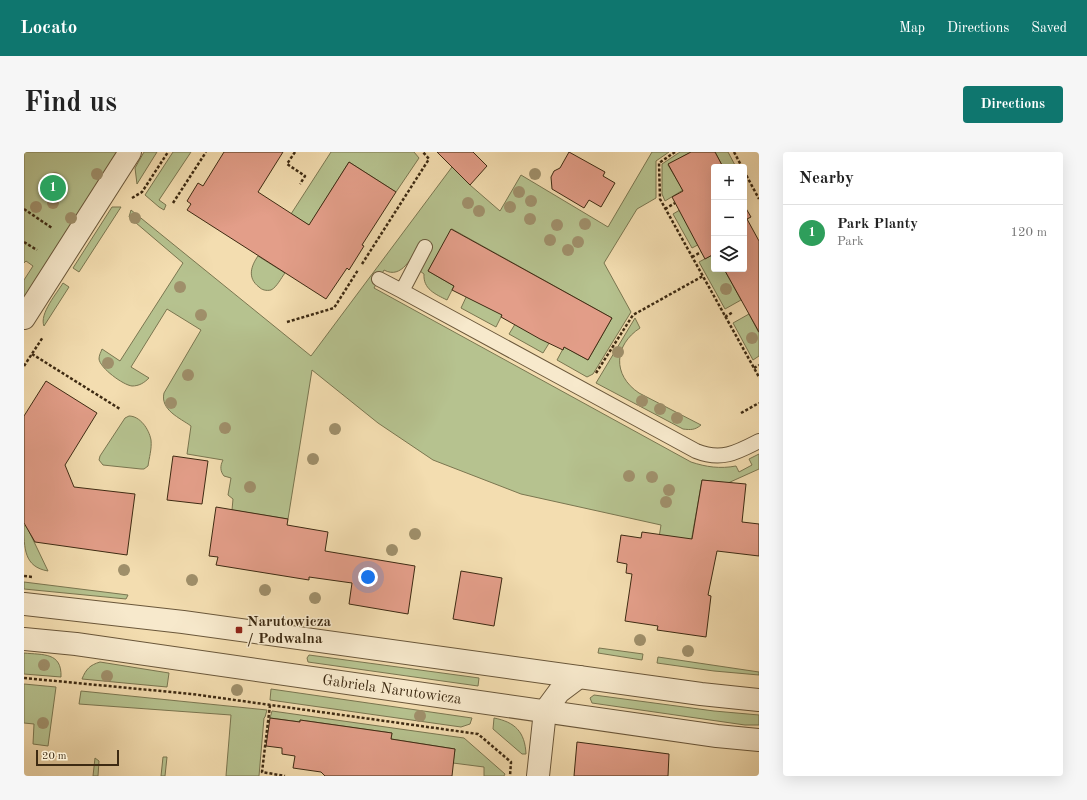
<!DOCTYPE html>
<meta charset="utf-8">
<style>
:root{--surface:#fff;--page:#f6f6f6;--text:#222;--muted:#767676;--line:#e0e0e0;--accent:#0f766e}
body{margin:0;font-family:"Old Standard TT",serif;background:var(--page);color:var(--text)}
.controls{position:absolute;right:12px;top:12px;display:grid;overflow:hidden;border-radius:4px;box-shadow:0 4px 16px #0002}
.controls button{width:36px;height:36px;display:grid;place-items:center;padding:0;border:0;border-bottom:1px solid var(--line);background:var(--surface);color:var(--text);font:20px sans-serif}
.scale{position:absolute;left:12px;bottom:10px;width:83px;box-sizing:border-box;padding-left:4px;border:2px solid #3d2a12;border-top:0;font-size:11px;line-height:14px;white-space:nowrap;color:#3d2a12;-webkit-text-stroke:3px #f7e9cc;paint-order:stroke}
.you{position:absolute;left:344px;top:425px;width:14px;height:14px;margin:-10px;border:3px solid #fff;border-radius:50%;background:#1a73e8;box-shadow:0 0 0 6px #1a73e833}
.badge{display:grid;place-items:center;width:26px;height:26px;border-radius:50%;background:var(--accent);color:#fff;font-size:13px;font-weight:700}
.pin{position:absolute;translate:-50% -50%;border:2px solid #fff;box-shadow:0 1px 4px #0006}
.list{margin:0;padding:0;list-style:none}
h2{display:flex;justify-content:space-between;align-items:center;height:52px;margin:0;padding:0 16px;font-size:17px}
h2 small{font-size:13px;font-weight:400;color:var(--muted)}
.list li{display:grid;grid-template-columns:26px 1fr auto;gap:12px;align-items:center;box-sizing:border-box;height:56px;padding:0 16px;border-top:1px solid var(--line)}
.list b{display:block;font-size:15px;white-space:nowrap}
.list p{margin:0;font-size:13px;white-space:nowrap;color:var(--muted)}
.list em{font-size:13px;font-style:normal;color:var(--muted)}
.icon{flex:none;width:22px;height:22px;fill:none;stroke:currentColor;stroke-width:2;stroke-linecap:round;stroke-linejoin:round}
.map{position:relative;flex:none;width:735px;height:624px;overflow:hidden;border-radius:4px}
header{display:flex;align-items:center;gap:24px;box-sizing:border-box;height:56px;padding:0 20px;background:var(--accent);color:#fff}
header strong{font-size:19px}
nav{display:flex;gap:22px;margin-inline-start:auto;font-size:14px}
.intro{display:flex;align-items:center;justify-content:space-between;box-sizing:border-box;height:96px;padding:0 24px}
h1{margin:0;font-size:28px}
.button{padding:10px 18px;border-radius:4px;background:var(--accent);color:#fff;font-size:14px;font-weight:700}
main{display:flex;gap:24px;padding:0 24px}
aside{flex:1;background:var(--surface);border-radius:4px;box-shadow:0 4px 16px #0002}
.map>svg:first-child{display:block}
.green{fill:#b6c28f;stroke:#7a7650}
.building{fill:#e39e89;stroke:#3d2a12}
.lines{fill:none;stroke-linecap:round;stroke-linejoin:round}
.service-casing{stroke:#6a573a;stroke-width:16}
.minor-casing{stroke:#6a573a;stroke-width:24}
.tertiary-casing{stroke:#6a573a;stroke-width:24}
.path{stroke:#3d2a12;stroke-width:2.5;stroke-dasharray:3 2;stroke-linecap:butt}
.service{stroke:#f7e9cc;stroke-width:14}
.minor{stroke:#f7e9cc;stroke-width:22}
.tertiary{stroke:#f7e9cc;stroke-width:22}
.tree{fill:#9f8f6a}
.poi-dot{fill:#8f2418;stroke:#f7e9cc;stroke-width:1.5}
.labels{text-anchor:middle;stroke-width:3;stroke-linejoin:round;paint-order:stroke}
.poi-label{font-size:15px;font-weight:bold;fill:#3d2a12;stroke:#f7e9cc;text-anchor:start}
.street-label{font-size:15px;fill:#3d2a12;stroke:#f7e9cc}
</style>
<header>
<strong>Locato</strong>
<nav><a>Map</a><a>Directions</a><a>Saved</a></nav>
</header>
<div class="intro"><h1>Find us</h1><a class="button">Directions</a></div>
<main>
<div class="map">
<svg width="735" height="624" viewBox="0 0 735 624">
<rect width="100%" height="100%" fill="#f3ddb0"/>
<filter id="stains"><feTurbulence type="fractalNoise" baseFrequency=".005" numOctaves="4"/><feColorMatrix values="0 0 0 0 .2 0 0 0 0 .09 0 0 0 0 .02 0 0 0 .5 -.17"/></filter>
<radialGradient id="worn" r=".72"><stop offset=".6" stop-color="#630" stop-opacity="0"/><stop offset="1" stop-color="#630" stop-opacity=".3"/></radialGradient>
<!-- green -->
<path class="green" d="M0 0H95L0 149V128L9 114 2 109 0 111Z
M120 0H133L113 32 111 16Z
M149 0H167L135 48 142 53 140 58 135 55 121 43Z
M307 0H390L395 6 372 40 325 10 291 64 288 75 267 62Z
M628 0H645L632 9V46L613 57 580 111 607 160 569 222 563 225 533 208 540 195 564 208 588 166 428 77 404 119 430 134 423 148C411 142 399 137 400 122L396 119V92C388 104 378 128 360 118L350 136 667 310C682 315 696 317 712 314L715 320 728 313 725 307 735 302V317L704 331 678 328 665 402 633 398 637 373 497 342 409 308 354 271 288 218 264 367 208 358 209 347 204 343 207 326 200 324C196 319 196 314 199 308L163 302 167 274C156 266 136 258 140 241L177 178 143 157 107 215 125 226C120 231 115 234 108 234 99 233 76 216 75 207 75 203 77 200 78 197L96 209 159 111 105 65 107 58 287 204 428 15 446 33 476 59 497 23 584 75Z
M656 0H667L644 13 659 38 641 49 638 42V12Z
M691 0H704L712 15H699Z
M666 52 685 87 668 96 649 62Z
M88 55H97L55 120 49 116Z
M690 102V117H700L717 148 701 157 675 110Z
M234 104 261 121C257 126 253 135 247 138 242 139 238 138 235 135 223 126 227 114 234 104Z
M39 131 45 135 20 174C15 162 33 141 39 131Z
M444 141 479 161 472 175 437 156Z
M725 162 735 181V204L729 208 709 171Z
M611 166 616 176C590 193 588 223 615 241L677 273C671 278 667 278 659 277L572 231Z
M493 169 527 188 519 201 485 182Z
M105 264C116 264 125 277 127 288 128 297 125 306 124 314L120 317H117L79 313 75 308 76 304 101 266Z
M2 373 24 419C0 415 0 396 0 374Z
M0 430 104 443 102 447 0 437Z
M575 496 619 502 618 508 574 501Z
M0 501C19 503 38 500 37 525L0 522Z
M285 503 455 526 454 534 284 510 283 506Z
M634 505 735 520V523L690 519 633 511Z
M76 510 145 521 143 535 58 527C62 517 66 513 76 510Z
M0 532 32 535 24 594 9 592 10 572 0 571Z
M247 537 448 566 446 572 437 575 246 548Z
M57 539 243 558 241 565 240 566 235 624H202L207 563 55 552Z
M570 543 690 559 735 563V573H721L568 551 566 546Z
M248 559 440 586 481 622 480 624H460V615L429 611 431 597 367 587 368 581 276 568V570L246 566Z
M470 566C491 570 501 580 502 602H498L469 577Z
M139 605H143L141 624H137Z
M71 606 75 609 74 624H69Z"/>
<!-- building -->
<path class="building" d="M200 0H259L234 40 285 73 325 10 372 40 338 93 340 94 325 118 323 116 302 147 163 58 167 52 163 49 174 31 179 34Z
M413 0H449L463 14 446 33Z
M545 0 581 20 579 24 591 31 577 55 565 48 560 56 528 37 527 25 530 19 536 16Z
M667 0H691L699 15H690V102L681 107 648 45 659 39 644 12Z
M720 53 727 65 723 67 735 89V180L700 117H720Z
M427 77 588 166 564 208 540 195 539 198 516 187 477 165 478 163 428 138 430 134 404 119Z
M22 229 73 261 41 313 50 335 111 342 103 403 11 390 0 371V264Z
M149 304 184 309 178 352 143 348Z
M678 328 722 332 718 370 735 372V404L693 399 684 443 687 444 682 485 633 478 634 474 601 469 608 422 602 421 603 412 593 410 597 383 617 386 618 380 668 387Z
M192 355 264 367 263 373 304 380 301 399 391 414 384 462 325 452 328 431 285 425V428L192 413 194 405 185 404Z
M437 419 478 426 470 474 429 467Z
M246 566 276 570V568L368 581 367 587 431 597 428 624H301L297 620 269 616 271 604 258 602V596L242 594Z
M553 590 645 602 644 624H550Z"/>
<g class="lines">
<defs>
<path id="service" d="M355 127 378 139 401 95
M378 139 672 299C697 309 712 301 735 289"/>
<path id="minor" d="M0 166 106 0
M514 624 521 559 535 540 555 525"/>
<path id="tertiary" d="M0 452 159 470 677 542 735 548
M0 487 52 492 693 584 735 588"/>
</defs>
<!-- service casing -->
<use href="#service" class="service-casing"/>
<!-- minor casing -->
<use href="#minor" class="minor-casing"/>
<!-- tertiary casing -->
<use href="#tertiary" class="tertiary-casing"/>
<!-- path -->
<path class="path" d="M271 0 263 12 281 24 276 32
M651 0 635 11 636 47 735 225
M710 0 718 15
M720 19 735 47
M108 46 118 40 144 0
M149 51 182 0
M0 57 28 76
M641 57 651 51
M0 90 13 98
M668 105 677 100
M338 112 405 7 399 0
M701 165 709 160
M263 170 310 156 334 118
M8 202 96 257
M0 214 19 185
M730 216 735 213
M572 221 609 163 679 124
M717 261 735 251
M0 424 9 425
M0 526 168 542 454 582 487 610 486 624
M246 553 238 620 261 624"/>
<!-- service -->
<use href="#service" class="service"/>
<!-- minor -->
<use href="#minor" class="minor"/>
<!-- tertiary -->
<use href="#tertiary" class="tertiary"/>
</g>
<!-- trees -->
<g class="tree">
<circle cx="73" cy="22" r="6"/>
<circle cx="511" cy="22" r="6"/>
<circle cx="31" cy="26" r="6"/>
<circle cx="37" cy="37" r="6"/>
<circle cx="495" cy="40" r="6"/>
<circle cx="507" cy="49" r="6"/>
<circle cx="29" cy="51" r="6"/>
<circle cx="444" cy="51" r="6"/>
<circle cx="12" cy="55" r="6"/>
<circle cx="486" cy="55" r="6"/>
<circle cx="455" cy="59" r="6"/>
<circle cx="47" cy="66" r="6"/>
<circle cx="111" cy="66" r="6"/>
<circle cx="506" cy="67" r="6"/>
<circle cx="561" cy="72" r="6"/>
<circle cx="533" cy="73" r="6"/>
<circle cx="526" cy="88" r="6"/>
<circle cx="554" cy="90" r="6"/>
<circle cx="544" cy="98" r="6"/>
<circle cx="156" cy="135" r="6"/>
<circle cx="702" cy="137" r="6"/>
<circle cx="177" cy="163" r="6"/>
<circle cx="728" cy="186" r="6"/>
<circle cx="594" cy="200" r="6"/>
<circle cx="84" cy="211" r="6"/>
<circle cx="164" cy="223" r="6"/>
<circle cx="618" cy="249" r="6"/>
<circle cx="147" cy="251" r="6"/>
<circle cx="636" cy="257" r="6"/>
<circle cx="653" cy="266" r="6"/>
<circle cx="201" cy="276" r="6"/>
<circle cx="311" cy="277" r="6"/>
<circle cx="289" cy="307" r="6"/>
<circle cx="605" cy="324" r="6"/>
<circle cx="628" cy="325" r="6"/>
<circle cx="226" cy="335" r="6"/>
<circle cx="645" cy="338" r="6"/>
<circle cx="642" cy="350" r="6"/>
<circle cx="391" cy="382" r="6"/>
<circle cx="368" cy="398" r="6"/>
<circle cx="100" cy="418" r="6"/>
<circle cx="168" cy="428" r="6"/>
<circle cx="241" cy="438" r="6"/>
<circle cx="291" cy="446" r="6"/>
<circle cx="616" cy="488" r="6"/>
<circle cx="664" cy="499" r="6"/>
<circle cx="20" cy="513" r="6"/>
<circle cx="83" cy="524" r="6"/>
<circle cx="213" cy="538" r="6"/>
<circle cx="396" cy="564" r="6"/>
<circle cx="19" cy="571" r="6"/>
</g>
<!-- markers -->
<rect class="poi-dot" x="211" y="474" width="8" height="8" rx="2"/>
<g class="labels">
<!-- poi labels -->
<g class="poi-label">
<text x="223" y="474">Narutowicza<tspan x="223" dy="17">/ Podwalna</tspan></text>
</g>
<!-- street labels -->
<g class="street-label">
<text transform="translate(368 537) rotate(8)" y="5">Gabriela Narutowicza</text>
</g>
</g>
<rect width="100%" height="100%" filter="url(#stains)"/>
<rect width="100%" height="100%" fill="url(#worn)"/>
</svg>
<div class="controls">
<button>+</button>
<button>−</button>
<button><svg class="icon" aria-label="layers" viewBox="0 0 24 24"><path d="M12 4l9 5-9 5-9-5zM3 14l9 5 9-5"/></svg></button>
</div>
<div class="scale">20 m</div>
<div class="you"></div>
<div class="pin badge" style="left:29px;top:36px;background:#2e9e5b">1</div>
</div>
<aside>
<h2>Nearby<small></small></h2>
<ul class="list">
<li><span class="badge" style="background:#2e9e5b">1</span><div><b>Park Planty</b><p>Park</p></div><em>120 m</em></li>
</ul>
</aside>
</main>
